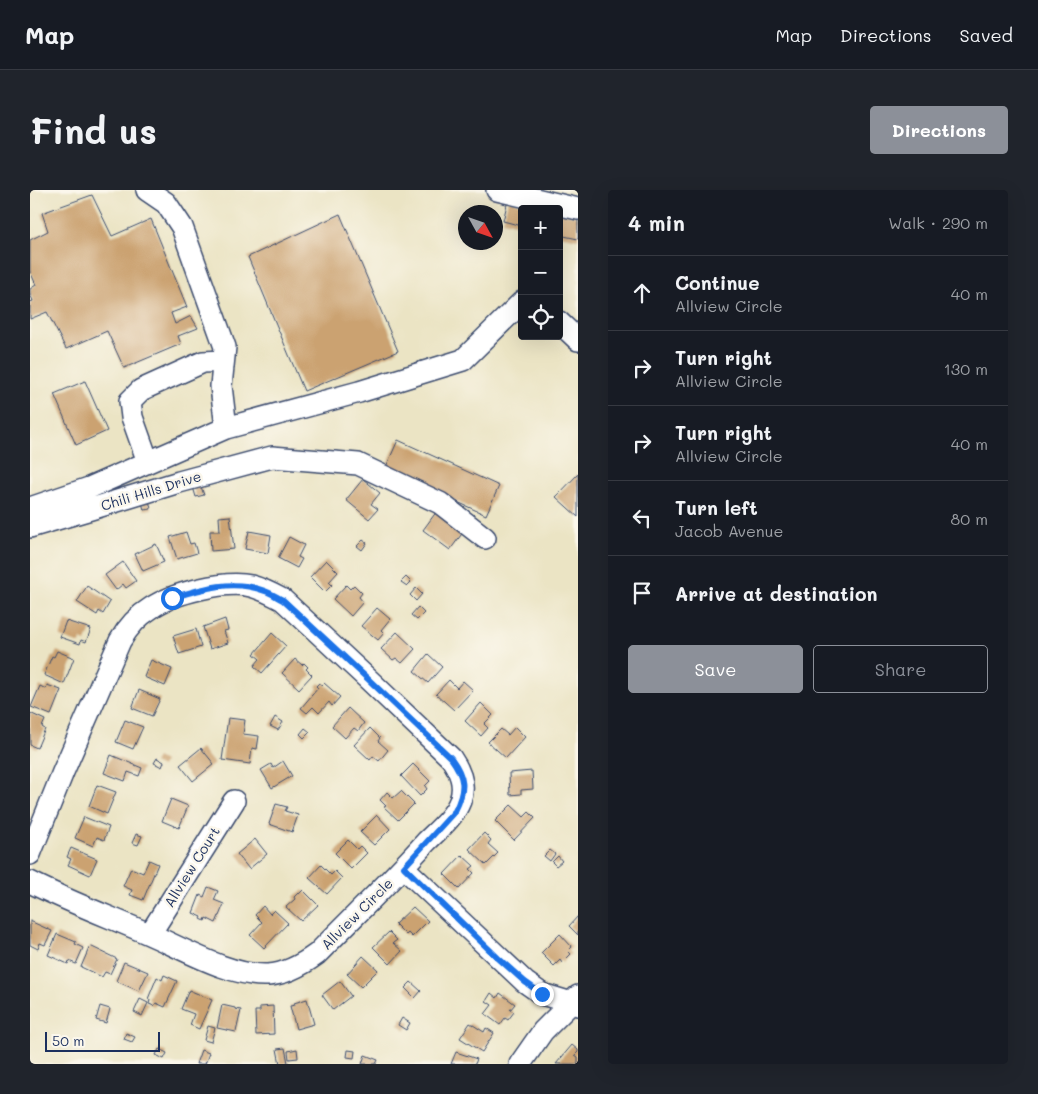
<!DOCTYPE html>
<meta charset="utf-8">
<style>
:root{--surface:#171b24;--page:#20242c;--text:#f1f3f6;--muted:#9ea1a6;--line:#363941;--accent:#8c9099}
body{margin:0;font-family:Mali,sans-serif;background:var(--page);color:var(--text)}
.controls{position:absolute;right:15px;top:15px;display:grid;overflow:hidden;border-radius:5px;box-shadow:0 5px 20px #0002}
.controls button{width:45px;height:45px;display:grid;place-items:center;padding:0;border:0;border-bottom:1px solid var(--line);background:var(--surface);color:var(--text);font:25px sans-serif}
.compass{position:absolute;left:428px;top:15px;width:45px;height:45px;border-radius:50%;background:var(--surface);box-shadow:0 5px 20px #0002;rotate:130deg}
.scale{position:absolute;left:15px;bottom:12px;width:115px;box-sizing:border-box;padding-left:5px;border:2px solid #1b2f5e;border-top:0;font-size:14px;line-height:18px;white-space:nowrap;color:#1b2f5e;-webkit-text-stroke:4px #fbf7ec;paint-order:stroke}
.stop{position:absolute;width:15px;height:15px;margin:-11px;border:4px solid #1a73e8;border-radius:50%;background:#fff}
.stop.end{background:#1a73e8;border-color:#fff;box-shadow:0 1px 5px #0008}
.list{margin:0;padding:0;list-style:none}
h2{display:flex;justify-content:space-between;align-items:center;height:65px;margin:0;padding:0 20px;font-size:21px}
h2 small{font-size:16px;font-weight:400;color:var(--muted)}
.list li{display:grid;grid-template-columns:32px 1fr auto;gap:15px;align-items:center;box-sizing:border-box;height:75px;padding:0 20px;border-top:1px solid var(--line)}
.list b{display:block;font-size:19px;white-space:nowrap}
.list p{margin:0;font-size:16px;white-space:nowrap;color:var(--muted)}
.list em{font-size:16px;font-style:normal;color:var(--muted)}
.actions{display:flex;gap:10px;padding:15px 20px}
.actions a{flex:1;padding:11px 0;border:1px solid var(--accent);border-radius:5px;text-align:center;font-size:18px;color:var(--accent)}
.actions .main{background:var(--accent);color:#fff}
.icon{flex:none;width:28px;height:28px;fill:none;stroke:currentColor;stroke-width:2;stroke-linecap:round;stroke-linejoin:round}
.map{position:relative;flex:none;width:548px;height:874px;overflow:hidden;border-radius:5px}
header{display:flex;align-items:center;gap:30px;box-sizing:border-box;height:70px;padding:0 25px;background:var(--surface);border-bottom:1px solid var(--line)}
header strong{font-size:24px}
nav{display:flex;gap:28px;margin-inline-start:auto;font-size:18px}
.intro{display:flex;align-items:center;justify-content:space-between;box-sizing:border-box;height:120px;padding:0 30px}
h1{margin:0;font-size:35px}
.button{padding:12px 22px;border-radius:5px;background:var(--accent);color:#fff;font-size:18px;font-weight:700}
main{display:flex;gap:30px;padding:0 30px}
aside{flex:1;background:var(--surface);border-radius:5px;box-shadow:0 5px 20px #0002}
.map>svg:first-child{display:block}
.building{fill:#cba271}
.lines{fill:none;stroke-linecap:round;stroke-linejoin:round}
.minor-casing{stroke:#3a4a6d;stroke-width:24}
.minor{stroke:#fff;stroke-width:21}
.route{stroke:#1a73e8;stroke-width:6}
.labels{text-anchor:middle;stroke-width:5;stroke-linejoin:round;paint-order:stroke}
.street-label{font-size:14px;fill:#1b2f5e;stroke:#fbf7ec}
</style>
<header>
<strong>Map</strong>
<nav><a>Map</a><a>Directions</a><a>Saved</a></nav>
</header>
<div class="intro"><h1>Find us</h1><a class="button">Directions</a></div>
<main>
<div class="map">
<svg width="548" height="874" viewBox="0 0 548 874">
<rect width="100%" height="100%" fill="#fbf7ec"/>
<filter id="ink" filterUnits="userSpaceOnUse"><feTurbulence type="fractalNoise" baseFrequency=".02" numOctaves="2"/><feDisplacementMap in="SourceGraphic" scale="10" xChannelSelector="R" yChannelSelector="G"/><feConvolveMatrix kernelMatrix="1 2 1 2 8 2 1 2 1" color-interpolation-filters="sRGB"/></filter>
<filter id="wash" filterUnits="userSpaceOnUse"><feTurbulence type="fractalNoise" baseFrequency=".0096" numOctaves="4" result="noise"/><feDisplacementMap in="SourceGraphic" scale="20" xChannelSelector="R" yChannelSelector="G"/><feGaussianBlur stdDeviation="1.12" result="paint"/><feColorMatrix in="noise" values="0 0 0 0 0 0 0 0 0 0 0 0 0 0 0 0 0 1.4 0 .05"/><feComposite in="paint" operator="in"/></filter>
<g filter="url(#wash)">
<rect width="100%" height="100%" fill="#ebe4c4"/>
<g id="blocks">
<!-- building -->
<path class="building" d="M62 5 82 46 121 29 157 117 141 123 145 134 161 126 168 138 148 146 151 154 94 178 77 141 36 159 17 122 0 129V112L3 111 0 104V99L6 95 0 81V50L18 41 12 23Z
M478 10 511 19H492V36L473 31Z
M529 22 548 27V49L529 45Z
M310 24 368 161 274 201 218 67Z
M55 191 77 241 46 255 24 204Z
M368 250 469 296 456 325 355 279Z
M548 284V327L526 307Z
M333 289 350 303 341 314 348 319 339 329 316 310Z
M170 294 174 305 166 307 163 297Z
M119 310 121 319 114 320 112 312Z
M407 321 434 341 420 360 393 340Z
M200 326 204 359 181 361 180 341H190L189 327Z
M219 341 241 345 238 363 215 359Z
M156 342 160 354 164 353 167 363 147 369 140 347Z
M259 347 274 355 268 367 272 369 267 378 248 368Z
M333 350 337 353 332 360 327 356Z
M126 354 134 372 113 381 105 364Z
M296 370 308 382 299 392 302 395 295 402 280 387Z
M93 372 106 391 96 398 93 394 86 400 75 385Z
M376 387 381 392 377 396 371 392Z
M316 395 320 399 324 395 332 403 329 407 333 412 321 426 303 409Z
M57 396 80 412 73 424 69 421 67 425 47 412Z
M386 398 392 404 386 411 380 405Z
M388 417 394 423 387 430 381 425Z
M347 418 360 429 351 440 354 443 348 450 331 436Z
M195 429 198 440 194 441 198 453 180 459 173 437Z
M36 431 61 439 56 452 51 450 50 454 30 447Z
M166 439 171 457 149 464 143 446Z
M367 442 385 459 372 473 366 468 363 470 351 459Z
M242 443 256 456 232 483 224 476 230 469 224 464Z
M27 461 44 468 34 494 14 485 22 466 24 467Z
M398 464 412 477 398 493 384 481Z
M265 469 272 475 274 473 278 477 276 479 282 485 269 499 252 483Z
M121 470 142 479 135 496 114 487Z
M419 490 427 498 433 491 443 500 424 520 406 504Z
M289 493 292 495 294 493 310 507 302 516 299 512 289 523 283 517 277 523 271 518 288 498 286 496Z
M17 495 31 500 21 525 1 517 10 496 16 499Z
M109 500 130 509 122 526 102 518Z
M451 513 463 525 454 534 458 538 451 546 435 531Z
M318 518 334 533 328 541 324 538 315 548 302 536Z
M0 523 15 530 12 537 15 539 7 558 0 555Z
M245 527 253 532 248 540 240 536Z
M198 528 215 530 213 544 229 546 227 559 222 558 220 574 192 570Z
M95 530 113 537 103 559 86 552Z
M485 537 495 547 476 568 458 552 471 539 478 545Z
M275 538 280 542 274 548 270 544Z
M340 538 350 548 348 551 358 560 349 571 343 566 340 570 324 555Z
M171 558 184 574 163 591 150 575Z
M81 565 112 578 109 586 98 582 95 591 74 583Z
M127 568 134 572 132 577 124 573Z
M253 571 262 586 242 598 231 580 241 574 243 578Z
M383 574 400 591 395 596 397 599 390 606 371 586Z
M502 581 503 599 491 600V604L480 605 479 583Z
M67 595 86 602 77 624 59 616Z
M371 601 384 614 368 630 354 617 356 616 350 610 357 602 363 608Z
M141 609 158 616 149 638 132 631Z
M246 614 257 617 255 621 268 625 262 642 239 634Z
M481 615 494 627 499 622 505 628 484 650 465 631Z
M347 625 360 639 344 655 330 642Z
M54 627 79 637 74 650 67 647 63 656 45 648Z
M454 643 461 650 458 654 468 663 456 675 439 659Z
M106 644 112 646 108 655 102 653Z
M225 649 237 664 219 679 207 664Z
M318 650 327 659 330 656 337 663 321 679 305 663Z
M41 658 67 669 60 685 38 675 41 669 37 667Z
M520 660 525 664 520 671 514 666Z
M432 665 444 676 440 679 444 683 429 699 414 684Z
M528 666 532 671 526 676 522 672Z
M119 670 128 674 113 710 100 705 102 700 93 696 101 678 113 683Z
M291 675 301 685 305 681 312 688 297 704 279 688Z
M178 697 188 701 184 710 194 714 186 733 176 728 175 731 171 729 172 727 163 723 170 705 174 707Z
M273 700 288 715 271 731 256 717 265 709 264 707 268 703 269 704Z
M233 716 240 724 244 720 258 733 234 758 220 745 232 732 225 725Z
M383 717 398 731 382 747 378 743 376 745 365 734Z
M548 726V745L539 736Z
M0 731 22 741 15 755 10 753 8 759 0 755Z
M359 742 367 750 363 753 372 761 360 774 343 757Z
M27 744 46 752 45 754 53 758 46 774 39 771 38 774 18 765Z
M530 744 542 757 538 761 541 764 532 773 530 770 524 776 511 763Z
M60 756 87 769 80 784 75 782 72 787 51 777Z
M333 766 348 780 331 797 317 784Z
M94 772 118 782 109 801 86 791Z
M134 785 147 791 135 817 126 813 124 816 119 814 120 810 118 809 127 787 132 790Z
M310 791 321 806 303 820 292 805Z
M381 792 391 801 385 808 375 798Z
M159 800 182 810 169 839 160 835 164 824 151 819Z
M461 803 467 808 470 803 485 814 480 820 484 822 478 830 475 828 470 835 455 824 462 815 456 811Z
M110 809 118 813 112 826 104 822Z
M277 809 284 834 266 839 260 816 265 815 264 813Z
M192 815 205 818V819L211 820 206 842 187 838Z
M70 816 80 819 76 833 66 830Z
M243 816 244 844 226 845 225 821H230V817Z
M372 828 380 833 376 840 368 835Z
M440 833 454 842 456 838 464 843 452 862 430 848Z
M178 836 185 838 181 852 174 850Z
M96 843 105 847 102 852 94 849Z
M542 855 548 860V862L545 865 548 867V874H526Z
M255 858 258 873 250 874 247 859Z
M129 859 137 863 134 869 126 865Z
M267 859 268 868 259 869 258 861Z
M171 860 179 863 175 874H166Z
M318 860 325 861 324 868 317 867Z
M426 862 447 869 445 874H421Z
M335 865 348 870 346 874H332Z"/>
</g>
</g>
<g filter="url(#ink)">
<use href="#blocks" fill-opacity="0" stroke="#3a4a6d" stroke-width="1"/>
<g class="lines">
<defs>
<path id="minor" d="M117 0 136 13 152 37 195 157 191 196 196 238
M467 0 548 19
M529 132 548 150
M118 272 102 227 100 211 111 200 173 172 193 171
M0 318 59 298 196 238 329 202 433 170 492 112
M0 337 61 319 149 292 242 267 328 274 410 313 455 348
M0 664 33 582 90 451C98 437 108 426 121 418 143 403 195 390 221 396 233 399 242 404 253 410L338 489 421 568C430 581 436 595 430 611 424 627 408 640 396 652 361 691 323 727 287 764 272 775 256 784 238 785 201 787 154 759 119 744 80 727 39 712 0 692
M373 677 495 792 512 804 548 815
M120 744 204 611
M490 874 513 841 548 806"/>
</defs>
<!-- minor casing -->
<use href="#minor" class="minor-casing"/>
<!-- minor -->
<use href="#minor" class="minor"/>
</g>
</g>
<g class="lines" filter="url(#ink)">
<!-- route -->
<path class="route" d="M142 408C173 398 204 389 235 401 241 403 247 407 253 410L338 489 421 568C435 587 436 599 425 621L374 677 468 768 495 792 512 804"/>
</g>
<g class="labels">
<!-- street labels -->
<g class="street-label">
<text transform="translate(121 301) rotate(-17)" y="5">Chili Hills Drive</text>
<text transform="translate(162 677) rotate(-58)" y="5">Allview Court</text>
<text transform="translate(327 724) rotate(-45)" y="5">Allview Circle</text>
</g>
</g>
</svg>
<div class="controls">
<button>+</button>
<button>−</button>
<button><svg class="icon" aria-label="locate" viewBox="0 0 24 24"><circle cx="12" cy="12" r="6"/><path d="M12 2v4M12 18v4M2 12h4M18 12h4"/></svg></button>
</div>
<svg class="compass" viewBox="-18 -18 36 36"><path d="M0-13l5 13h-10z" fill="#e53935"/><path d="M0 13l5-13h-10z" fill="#9ea1a6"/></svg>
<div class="scale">50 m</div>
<div class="stop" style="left:142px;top:408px"></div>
<div class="stop end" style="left:512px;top:804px"></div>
</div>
<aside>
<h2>4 min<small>Walk · 290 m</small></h2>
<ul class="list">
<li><svg class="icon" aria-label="ahead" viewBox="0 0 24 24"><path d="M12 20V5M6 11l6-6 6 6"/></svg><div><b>Continue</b><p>Allview Circle</p></div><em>40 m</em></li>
<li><svg class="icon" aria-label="right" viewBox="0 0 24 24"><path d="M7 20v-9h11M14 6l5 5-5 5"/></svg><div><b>Turn right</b><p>Allview Circle</p></div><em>130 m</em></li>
<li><svg class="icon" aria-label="right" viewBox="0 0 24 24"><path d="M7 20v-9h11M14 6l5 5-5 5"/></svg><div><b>Turn right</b><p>Allview Circle</p></div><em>40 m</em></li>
<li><svg class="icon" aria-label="left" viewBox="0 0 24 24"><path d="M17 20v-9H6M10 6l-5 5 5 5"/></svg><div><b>Turn left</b><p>Jacob Avenue</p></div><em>80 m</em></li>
<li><svg class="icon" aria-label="arrive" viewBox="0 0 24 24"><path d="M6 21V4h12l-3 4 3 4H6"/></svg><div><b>Arrive at destination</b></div></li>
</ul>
<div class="actions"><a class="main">Save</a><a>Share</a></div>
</aside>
</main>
